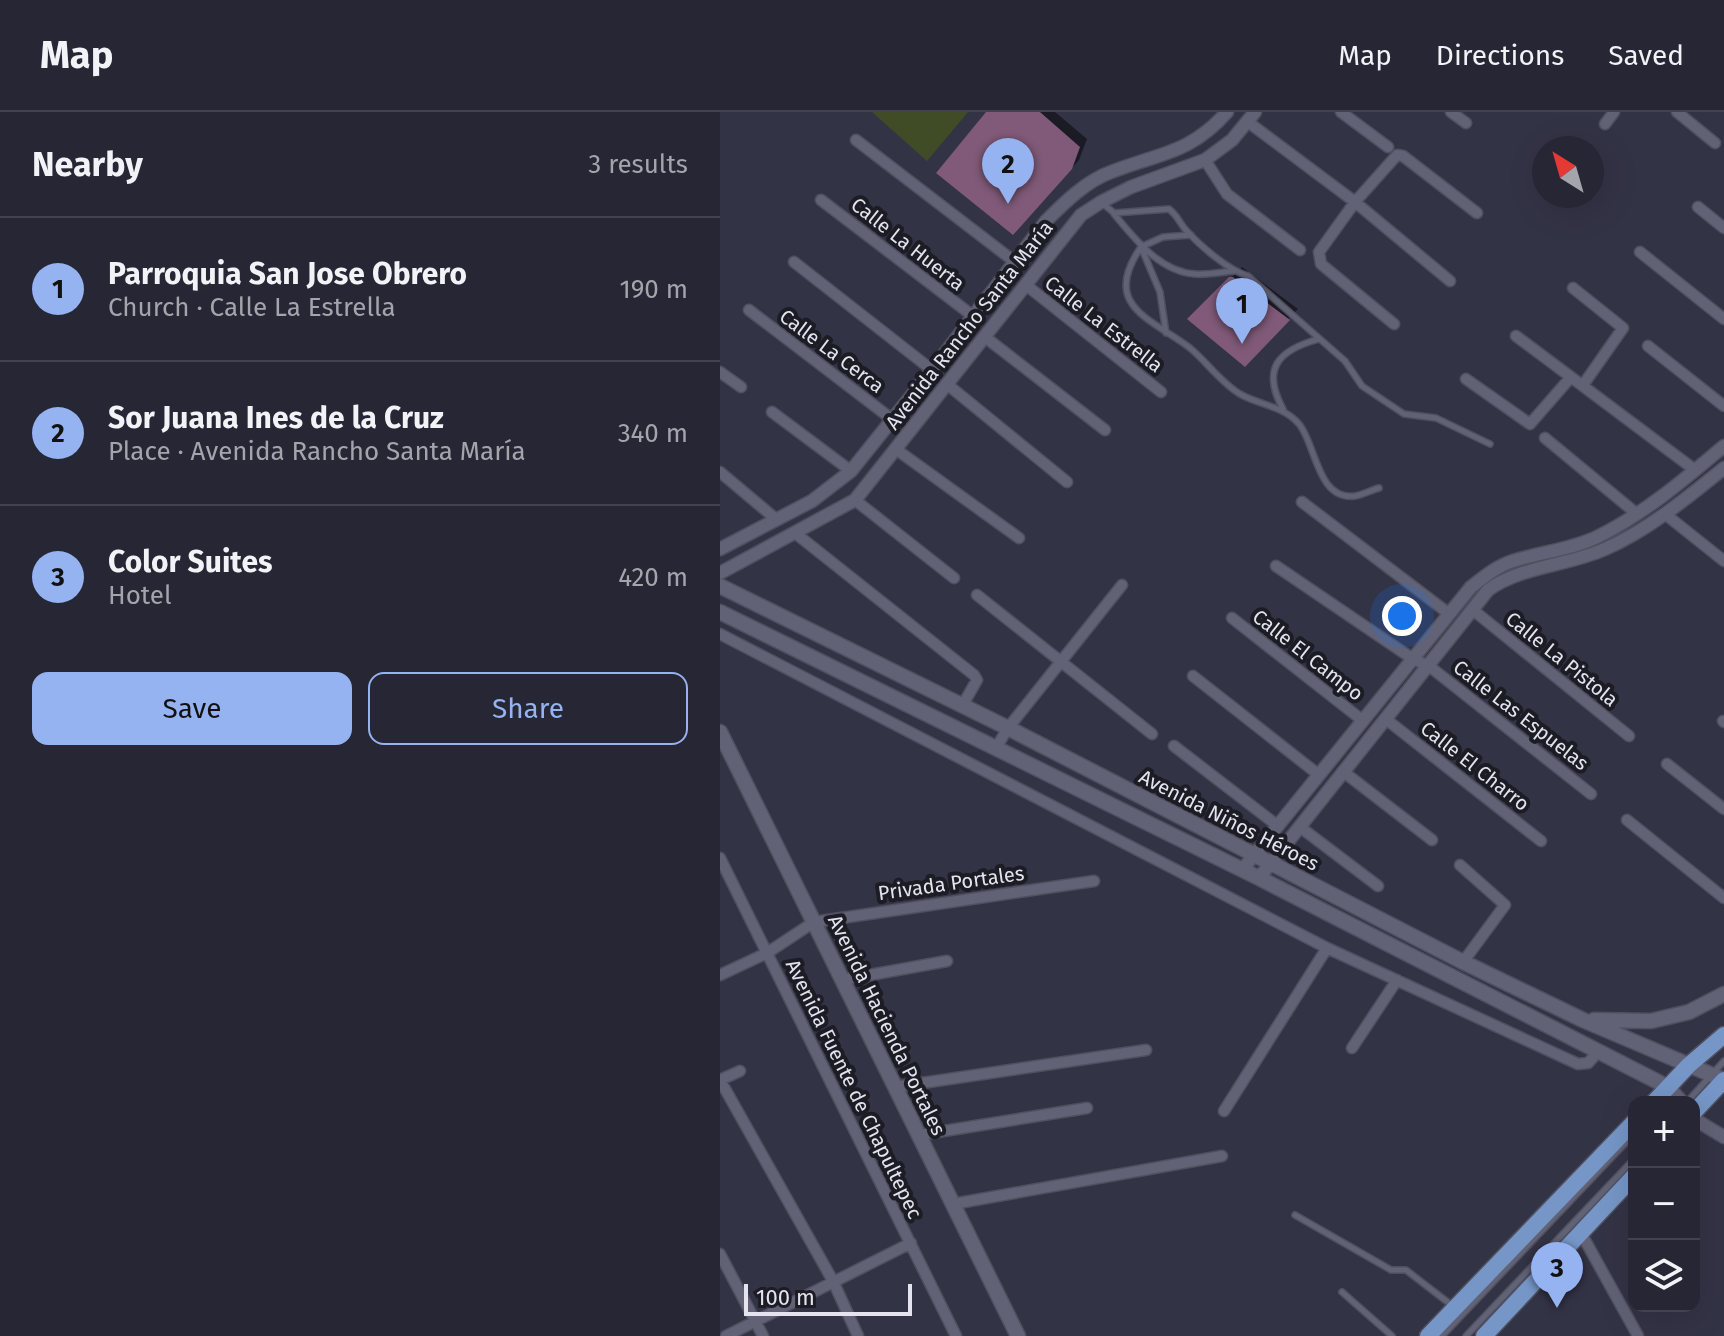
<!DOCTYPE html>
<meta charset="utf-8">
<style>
:root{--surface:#262634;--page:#2e2e3c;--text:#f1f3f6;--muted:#a4a5ac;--line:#42434f;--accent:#95b2f1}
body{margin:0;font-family:"Fira Sans",sans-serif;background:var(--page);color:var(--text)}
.controls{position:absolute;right:24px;bottom:24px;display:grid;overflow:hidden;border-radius:16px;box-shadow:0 8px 32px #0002}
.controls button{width:72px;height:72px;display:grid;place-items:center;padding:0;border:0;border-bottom:2px solid var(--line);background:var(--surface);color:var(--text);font:40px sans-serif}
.compass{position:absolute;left:812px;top:24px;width:72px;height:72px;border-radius:50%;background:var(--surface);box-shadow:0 8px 32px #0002;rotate:323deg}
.scale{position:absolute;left:24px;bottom:20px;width:168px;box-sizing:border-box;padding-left:8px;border:4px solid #e3e4f0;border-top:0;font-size:22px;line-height:28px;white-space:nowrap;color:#e3e4f0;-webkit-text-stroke:6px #1c1c24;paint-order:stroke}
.you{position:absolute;left:682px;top:504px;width:28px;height:28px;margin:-20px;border:6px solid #fff;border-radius:50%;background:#1a73e8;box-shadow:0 0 0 12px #1a73e833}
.badge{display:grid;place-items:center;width:52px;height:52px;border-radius:50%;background:var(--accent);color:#111;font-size:26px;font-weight:700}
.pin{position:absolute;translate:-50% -66px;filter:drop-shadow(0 2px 4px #0008)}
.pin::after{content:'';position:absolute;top:42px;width:28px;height:24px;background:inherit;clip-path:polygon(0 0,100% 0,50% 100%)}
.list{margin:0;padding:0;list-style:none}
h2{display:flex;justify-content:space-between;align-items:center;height:104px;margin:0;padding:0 32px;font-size:34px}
h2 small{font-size:26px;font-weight:400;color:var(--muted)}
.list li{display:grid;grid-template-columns:52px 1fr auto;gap:24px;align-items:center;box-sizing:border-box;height:144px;padding:0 32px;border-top:2px solid var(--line)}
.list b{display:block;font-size:30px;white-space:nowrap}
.list p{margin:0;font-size:26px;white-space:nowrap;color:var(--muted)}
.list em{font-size:26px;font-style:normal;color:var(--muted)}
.actions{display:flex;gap:16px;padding:24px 32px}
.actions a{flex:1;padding:18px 0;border:2px solid var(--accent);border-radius:16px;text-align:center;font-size:28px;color:var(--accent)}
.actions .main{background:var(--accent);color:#111}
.icon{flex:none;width:44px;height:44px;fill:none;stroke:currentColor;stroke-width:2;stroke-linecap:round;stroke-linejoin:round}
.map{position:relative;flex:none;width:1004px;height:1224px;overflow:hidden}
header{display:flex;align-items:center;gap:48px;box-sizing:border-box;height:112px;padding:0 40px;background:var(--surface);border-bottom:2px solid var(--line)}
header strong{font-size:38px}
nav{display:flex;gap:44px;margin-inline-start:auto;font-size:28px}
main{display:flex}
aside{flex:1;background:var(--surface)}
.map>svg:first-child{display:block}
.green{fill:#404c25}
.shadow{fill:#0007}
.building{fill:#805a78}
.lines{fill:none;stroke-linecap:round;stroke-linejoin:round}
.service-casing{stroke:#4f4f5f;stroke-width:8}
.minor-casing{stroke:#4f4f5f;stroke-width:13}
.tertiary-casing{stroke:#4f4f5f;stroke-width:15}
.secondary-casing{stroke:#4f4f5f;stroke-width:17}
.primary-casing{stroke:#4f4f5f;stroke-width:19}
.service{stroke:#626277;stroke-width:5}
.minor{stroke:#626277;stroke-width:10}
.tertiary{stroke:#626277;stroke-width:12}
.secondary{stroke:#626277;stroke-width:14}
.primary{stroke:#7596c7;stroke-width:16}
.labels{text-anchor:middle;stroke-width:8;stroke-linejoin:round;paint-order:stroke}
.street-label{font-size:20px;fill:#e3e4f0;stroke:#1c1c24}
</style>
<header>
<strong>Map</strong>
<nav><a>Map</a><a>Directions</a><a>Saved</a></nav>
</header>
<main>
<aside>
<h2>Nearby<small>3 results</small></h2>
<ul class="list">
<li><span class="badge">1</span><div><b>Parroquia San Jose Obrero</b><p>Church · Calle La Estrella</p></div><em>190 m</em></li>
<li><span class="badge">2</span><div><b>Sor Juana Ines de la Cruz</b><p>Place · Avenida Rancho Santa María</p></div><em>340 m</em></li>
<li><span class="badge">3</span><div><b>Color Suites</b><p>Hotel</p></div><em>420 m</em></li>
</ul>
<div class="actions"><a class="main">Save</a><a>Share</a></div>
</aside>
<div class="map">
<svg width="1004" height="1224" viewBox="0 0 1004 1224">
<rect width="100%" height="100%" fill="#333346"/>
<!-- green -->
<path class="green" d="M152 0H248L207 49Z"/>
<!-- shadow -->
<path class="shadow" d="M268 0H335L367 27 359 48 301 113Z
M522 155 578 197 524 253 470 207Z"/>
<!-- building -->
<path class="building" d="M266 0H320L360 35 352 57 293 123 216 61Z
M509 165H513L570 208 525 255 467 207Z"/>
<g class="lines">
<defs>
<path id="service" d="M381 90 394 101 449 97C457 103 459 110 465 117 480 134 508 158 528 164L625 249 642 274 684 302 716 306 770 332
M394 102C415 127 440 160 475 162 487 163 501 160 514 159
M421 135C380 194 432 207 470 236 487 250 500 270 520 282 539 293 564 294 579 312 596 332 597 389 635 384 643 383 651 378 659 376
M446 221 440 180 421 135 443 125 471 123
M563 297C541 257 558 238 599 227
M967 990 1004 949
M575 1103 671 1158H686L734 1195
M622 1180 672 1224
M722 1224 914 1022
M746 1224 914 1047"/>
<path id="minor" d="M621 0 668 35
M731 0 746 11
M957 0 995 31
M528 10 635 90 730 169
M885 12 894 0
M136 28 295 150
M485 48 507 82 580 138
M101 88 253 204
M978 95 1004 116
M920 140 1004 207
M74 150 212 258
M306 173 441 280
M853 176 903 216 863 273
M29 198 173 308
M674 212 601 152 599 140 635 90 677 43 683 44 757 101
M796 224 975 358
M265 225 385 318
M928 234 1004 294
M0 260 21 275
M746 267 810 312 851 265
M228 273 347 370
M52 300 131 359
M825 326 917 402
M177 338 299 426
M0 360 57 408
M135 388 234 466
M582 390 728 501
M945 402 1004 449
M75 421 254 563 257 568 242 594
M556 454 693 547 709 554 871 682
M257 483 432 622
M753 498 909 624
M512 506 642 608
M0 522 607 836 858 952 868 951 879 939
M473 564 599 663
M667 608 821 729
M1003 609 1004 610
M454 634 558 714
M276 636 288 616 402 473
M947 652 1004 697
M625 661 712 728
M907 708 1004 786
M580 715 658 774
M0 746 236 1224
M740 753 785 793 743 850
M0 863 47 841 94 810 374 769
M122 868 227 849
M632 936 677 868
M0 968 113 1169 138 1224
M0 968 20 959
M175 975 426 938
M504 999 607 836
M199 1023 367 996
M233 1092 502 1044
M861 1121 918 1224
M0 1142 43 1224
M6 1224 191 1131"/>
<path id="tertiary" d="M0 437 92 389 131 359 212 258 326 109C344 91 366 69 391 60 439 41 470 42 507 0
M0 461 135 388 361 103 381 90 411 75 485 48 512 28 535 0
M522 758 751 475C764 465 777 454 793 449 821 440 850 438 877 425 924 402 965 367 1004 334
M539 766 768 478C801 454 847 454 885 437 928 418 967 386 1004 356
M974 1007 1004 1025"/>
<path id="secondary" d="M0 474 288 616 743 850 863 908 1004 968
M0 500 539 766 948 975 961 990
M0 620 298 1224
M874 908 931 909 969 900 1004 882"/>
<path id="primary" d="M934 990 969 953 1004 923
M974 1000 1004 968
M708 1224 914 1010
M764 1224 914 1064"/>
</defs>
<!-- service casing -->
<use href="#service" class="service-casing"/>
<!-- minor casing -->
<use href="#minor" class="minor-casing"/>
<!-- tertiary casing -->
<use href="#tertiary" class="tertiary-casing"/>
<!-- secondary casing -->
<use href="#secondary" class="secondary-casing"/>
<!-- primary casing -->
<use href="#primary" class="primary-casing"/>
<!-- service -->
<use href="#service" class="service"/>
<!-- minor -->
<use href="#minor" class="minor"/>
<!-- tertiary -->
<use href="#tertiary" class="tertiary"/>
<!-- secondary -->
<use href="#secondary" class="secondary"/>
<!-- primary -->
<use href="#primary" class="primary"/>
</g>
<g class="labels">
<!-- street labels -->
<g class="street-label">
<text transform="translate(188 132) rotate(38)" y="7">Calle La Huerta</text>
<text transform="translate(384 212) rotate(38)" y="7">Calle La Estrella</text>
<text transform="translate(249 213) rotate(-52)" y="7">Avenida Rancho Santa María</text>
<text transform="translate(112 239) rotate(37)" y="7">Calle La Cerca</text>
<text transform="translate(588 543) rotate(38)" y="7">Calle El Campo</text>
<text transform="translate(842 547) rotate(39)" y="7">Calle La Pistola</text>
<text transform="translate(801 603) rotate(38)" y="7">Calle Las Espuelas</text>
<text transform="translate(755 654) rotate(38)" y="7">Calle El Charro</text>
<text transform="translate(509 708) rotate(27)" y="7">Avenida Niños Héroes</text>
<text transform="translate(231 771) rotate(-8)" y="7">Privada Portales</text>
<text transform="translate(167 913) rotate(64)" y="7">Avenida Hacienda Portales</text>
<text transform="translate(134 977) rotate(64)" y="7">Avenida Fuente de Chapultepec</text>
</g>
</g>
</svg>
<div class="controls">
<button>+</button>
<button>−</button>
<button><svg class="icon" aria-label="layers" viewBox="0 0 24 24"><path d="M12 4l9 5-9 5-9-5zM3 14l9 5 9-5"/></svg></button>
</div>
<svg class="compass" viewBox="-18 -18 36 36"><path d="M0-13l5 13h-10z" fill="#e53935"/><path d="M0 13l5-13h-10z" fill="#a4a5ac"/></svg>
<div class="scale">100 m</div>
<div class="you"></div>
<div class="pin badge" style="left:522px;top:232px">1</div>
<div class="pin badge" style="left:288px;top:92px">2</div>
<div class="pin badge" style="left:837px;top:1196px">3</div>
</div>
</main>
